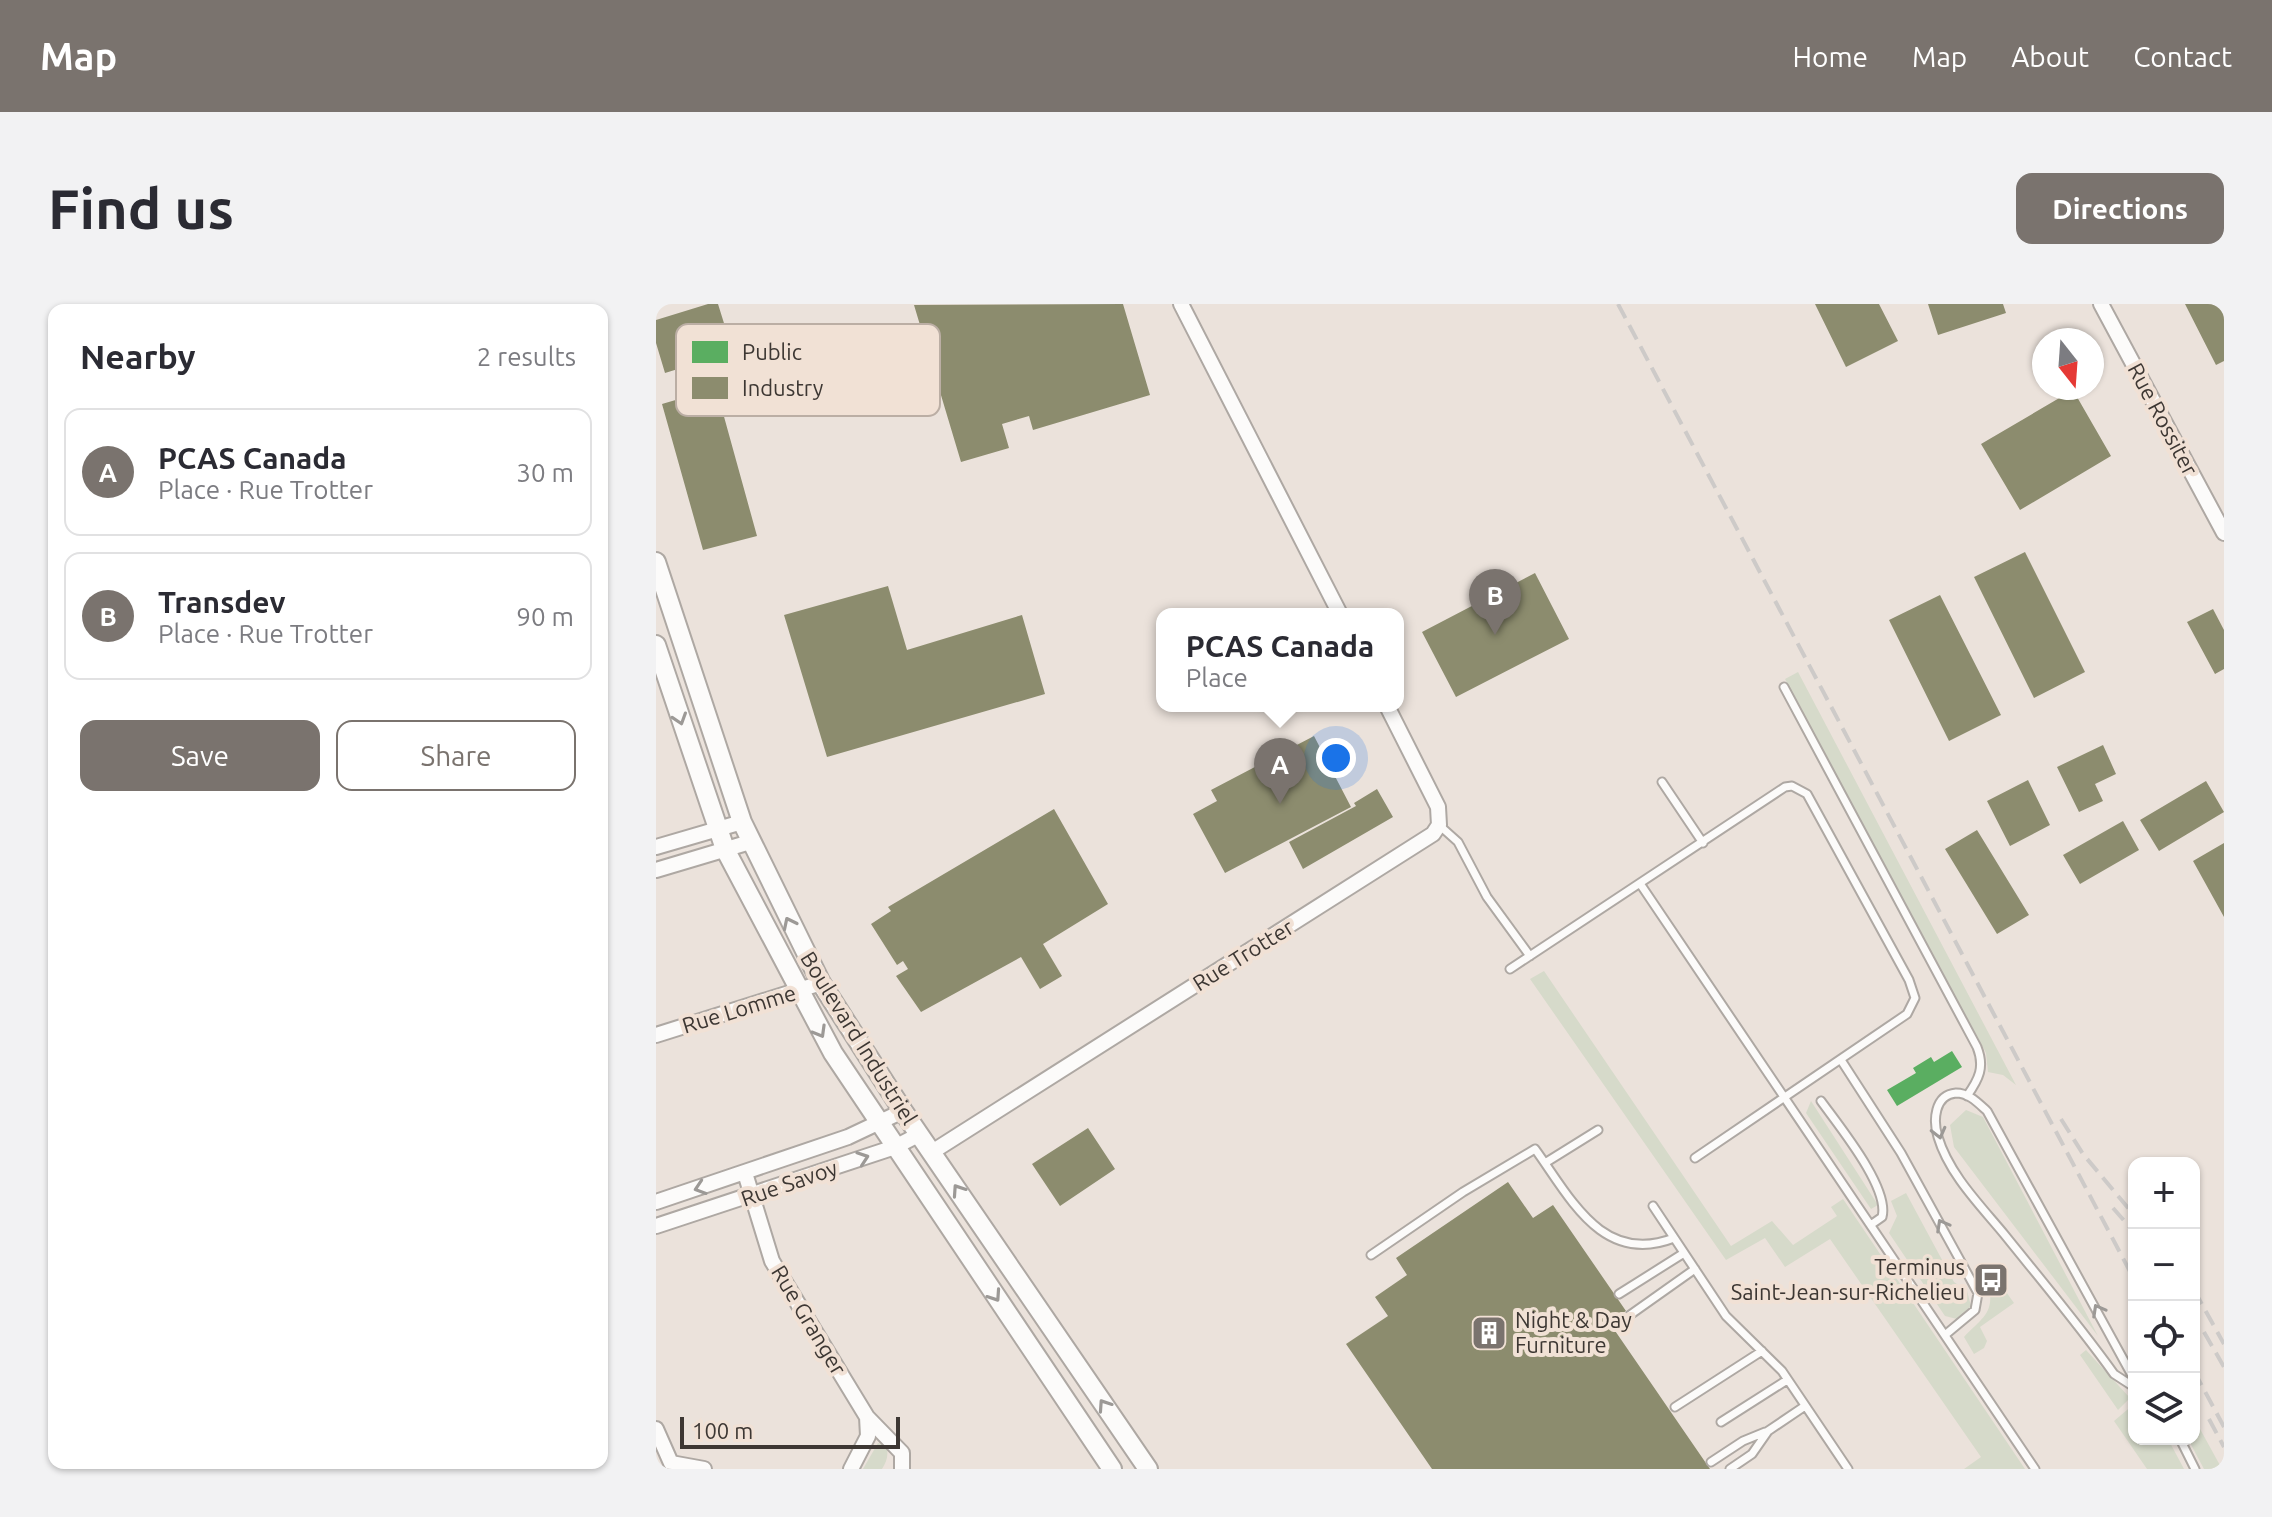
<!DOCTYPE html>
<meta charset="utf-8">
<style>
:root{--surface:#fff;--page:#f2f2f3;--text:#2b2b33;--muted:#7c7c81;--line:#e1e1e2;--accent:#7a736e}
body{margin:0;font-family:Ubuntu,sans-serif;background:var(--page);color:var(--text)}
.controls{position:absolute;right:24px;bottom:24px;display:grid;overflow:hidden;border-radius:16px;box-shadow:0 2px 6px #0004}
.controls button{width:72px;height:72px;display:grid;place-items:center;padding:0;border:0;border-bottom:2px solid var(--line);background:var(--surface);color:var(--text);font:40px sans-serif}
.compass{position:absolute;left:1376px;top:24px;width:72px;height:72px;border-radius:50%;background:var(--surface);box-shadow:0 2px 6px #0004;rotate:163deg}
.scale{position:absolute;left:24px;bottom:20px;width:220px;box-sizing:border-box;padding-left:8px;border:4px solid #3d3733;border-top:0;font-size:22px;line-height:28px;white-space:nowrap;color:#3d3733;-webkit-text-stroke:6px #f1e1d5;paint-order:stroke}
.you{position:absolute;left:680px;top:454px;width:28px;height:28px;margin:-20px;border:6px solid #fff;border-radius:50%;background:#1a73e8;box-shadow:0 0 0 12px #1a73e833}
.badge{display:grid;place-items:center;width:52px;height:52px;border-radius:50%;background:var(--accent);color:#fff;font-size:26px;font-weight:700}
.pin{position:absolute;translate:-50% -66px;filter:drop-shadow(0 2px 4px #0008)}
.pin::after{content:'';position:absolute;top:42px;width:28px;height:24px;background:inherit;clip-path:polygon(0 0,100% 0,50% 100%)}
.popup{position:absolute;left:500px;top:304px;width:248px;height:104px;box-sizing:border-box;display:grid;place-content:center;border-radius:16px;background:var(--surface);filter:drop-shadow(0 2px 6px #0005);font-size:26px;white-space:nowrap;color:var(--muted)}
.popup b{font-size:30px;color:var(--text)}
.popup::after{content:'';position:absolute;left:50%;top:100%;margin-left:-16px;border:16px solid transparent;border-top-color:var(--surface)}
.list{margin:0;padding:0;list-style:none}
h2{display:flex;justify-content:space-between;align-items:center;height:104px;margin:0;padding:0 32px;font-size:34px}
h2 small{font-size:26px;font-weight:400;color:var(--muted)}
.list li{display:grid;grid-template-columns:52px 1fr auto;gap:24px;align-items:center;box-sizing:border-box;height:128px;margin:0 16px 16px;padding:0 16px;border:2px solid var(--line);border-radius:16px}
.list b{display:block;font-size:30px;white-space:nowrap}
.list p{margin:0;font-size:26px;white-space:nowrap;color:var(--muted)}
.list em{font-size:26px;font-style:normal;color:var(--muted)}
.actions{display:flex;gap:16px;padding:24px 32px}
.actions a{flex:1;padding:18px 0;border:2px solid var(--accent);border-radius:16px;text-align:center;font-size:28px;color:var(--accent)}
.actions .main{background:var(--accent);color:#fff}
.icon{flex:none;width:44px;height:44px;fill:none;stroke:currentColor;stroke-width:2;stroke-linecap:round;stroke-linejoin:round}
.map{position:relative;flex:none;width:1568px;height:1165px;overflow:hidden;border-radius:16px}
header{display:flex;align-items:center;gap:48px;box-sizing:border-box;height:112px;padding:0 40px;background:var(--accent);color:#fff}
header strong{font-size:38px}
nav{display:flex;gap:44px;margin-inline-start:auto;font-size:28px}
.intro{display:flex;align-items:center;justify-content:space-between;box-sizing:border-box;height:192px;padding:0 48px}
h1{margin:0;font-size:56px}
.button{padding:20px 36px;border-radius:16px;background:var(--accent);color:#fff;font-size:28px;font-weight:700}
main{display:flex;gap:48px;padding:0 48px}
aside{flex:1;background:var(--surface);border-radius:16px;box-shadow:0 2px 6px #0004}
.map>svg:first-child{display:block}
.green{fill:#d6daca}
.public{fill:#5aae61}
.industry{fill:#8c8c6e}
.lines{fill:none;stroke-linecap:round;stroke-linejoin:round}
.service-casing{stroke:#aea8a3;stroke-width:11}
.minor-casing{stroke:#aea8a3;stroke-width:18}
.tertiary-casing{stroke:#aea8a3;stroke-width:22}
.service{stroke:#fcfbfa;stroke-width:7}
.minor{stroke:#fcfbfa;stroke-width:14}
.tertiary{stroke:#fcfbfa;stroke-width:18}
.rail{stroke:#cdcac8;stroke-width:4;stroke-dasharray:16 8;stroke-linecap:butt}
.oneway{stroke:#9c9996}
.labels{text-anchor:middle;stroke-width:8;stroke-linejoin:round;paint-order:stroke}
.street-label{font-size:22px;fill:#3d3733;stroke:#f1e1d5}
.poi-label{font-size:22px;fill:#3d3733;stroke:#f1e1d5;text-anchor:end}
.key{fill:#f1e1d5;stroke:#bbaea4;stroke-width:2}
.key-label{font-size:22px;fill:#3d3733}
</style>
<header>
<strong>Map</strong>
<nav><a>Home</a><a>Map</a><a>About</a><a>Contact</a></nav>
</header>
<div class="intro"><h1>Find us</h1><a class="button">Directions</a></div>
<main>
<aside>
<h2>Nearby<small>2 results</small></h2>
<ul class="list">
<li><span class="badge">A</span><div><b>PCAS Canada</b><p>Place · Rue Trotter</p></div><em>30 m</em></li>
<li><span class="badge">B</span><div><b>Transdev</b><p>Place · Rue Trotter</p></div><em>90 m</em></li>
</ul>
<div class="actions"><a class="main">Save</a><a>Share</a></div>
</aside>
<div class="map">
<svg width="1568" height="1165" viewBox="0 0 1568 1165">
<rect width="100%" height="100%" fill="#ebe2db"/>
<!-- green -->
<path class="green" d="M1142 368 1360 781 1347 771 1332 768 1330 749 1129 375Z
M888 667 1075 942 1116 917 1137 941 1181 912 1175 903 1187 895 1369 1165H1308L1325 1153 1174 935 1129 963 1109 934 1070 956 874 675Z
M1155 797 1222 901 1215 905 1150 809Z
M1310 806 1327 813 1442 1032 1298 843 1294 821Z
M1250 889 1298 978 1311 987 1315 1002 1301 1015 1289 1012 1233 929 1241 912 1235 897Z
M1343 978 1358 999 1324 1023 1331 1037 1328 1044 1318 1050 1308 1033C1322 1017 1339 1010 1333 985Z
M1430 1046 1474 1094 1462 1106 1424 1051Z
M1478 1100V1135H1512L1528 1165H1491L1458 1117Z
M1538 1114 1566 1165H1548L1532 1135H1538Z
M222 1139 230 1141C233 1150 231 1157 226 1165H207Z"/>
<!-- public -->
<path class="public" d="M1296 747 1306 763 1241 802 1231 786 1260 769 1257 764 1275 753 1278 758Z"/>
<!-- industry -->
<path class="industry" d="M52 0H62L77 48 9 69 0 39V16Z
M467 0 494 91 377 126 373 112 346 120 353 144 305 158 258 1Z
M1159 0H1223L1242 37 1190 63Z
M1272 0H1347L1350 9 1282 31Z
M1529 0H1568V57L1560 61Z
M135 62 142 87 67 109 101 232 47 246 6 100Z
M1417 86 1455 152 1364 206 1325 140Z
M1369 248 1429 368 1378 394 1318 273Z
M879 269 913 335 800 393 766 328Z
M232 282 251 346 366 311 389 390 171 453 128 311Z
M1284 291 1345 411 1293 437 1233 316Z
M1557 305 1568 326V365L1559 370 1531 318Z
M658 432 695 503 569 569 537 510 561 497 555 486Z
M1447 441 1460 470 1439 480 1447 497 1423 508 1401 463Z
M1372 476 1394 521 1354 542 1331 497Z
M1550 477 1568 508 1503 547 1484 516Z
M721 485 737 513 647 565 633 538 700 502 698 499Z
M398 505 452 600 387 640 406 672 384 685 365 653 265 708 240 672 252 665 247 657 241 661 215 620 235 607 232 603Z
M1467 517 1483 546 1424 580 1407 551Z
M1321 526 1373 611 1341 630 1289 545Z
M1568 539V613L1537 557Z
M432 824 459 865 404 902 376 860Z
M852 878 877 914 897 901 970 1007 953 1018 1054 1165H776L690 1040 732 1012 719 993 751 971 740 954Z"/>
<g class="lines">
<defs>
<path id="service" d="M1128 383 1321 743C1329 763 1323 775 1311 792
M1006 478 1047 539
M783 521 802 538 831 593 874 652
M985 581 1379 1165
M854 665 1129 483 1136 482 1151 490 1253 676 1259 694 1251 710 1039 854
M1185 756 1245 849 1322 989 1319 1006 1289 1031
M1165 797C1183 822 1234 884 1226 913L1216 920
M889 859 942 826
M997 902 1070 1012 1126 1067 1192 1165
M715 951 807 888 879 845C914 893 946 962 1018 934
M963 990 1028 949
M974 1011 1039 965
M1478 1075 1331 807C1322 799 1313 789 1300 789 1278 791 1277 817 1282 833 1293 870 1324 901 1348 930 1385 976 1423 1021 1458 1070L1478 1083
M1019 1103 1106 1047
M1065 1118 1131 1076
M1524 1135 1539 1165
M1055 1158 1087 1137 1109 1128
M1074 1165 1096 1150 1112 1127 1149 1102"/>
<path id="minor" d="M525 0 684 310
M1445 0 1568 229
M0 543 86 518
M0 566 94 538
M0 731 165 679
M276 848 777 530 783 521 782 503 731 402
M89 869 116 957 211 1113 212 1132 195 1165
M0 898 192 833 247 807
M0 922 239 843 264 830
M211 1113 246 1149V1165
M0 1125 15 1159 48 1165"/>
<path id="tertiary" d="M0 258 86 518 165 679 247 807 492 1165
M0 341 69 545 177 749 456 1165"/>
</defs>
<!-- service casing -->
<use href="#service" class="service-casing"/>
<!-- minor casing -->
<use href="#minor" class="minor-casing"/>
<!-- tertiary casing -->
<use href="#tertiary" class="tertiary-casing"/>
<!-- service -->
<use href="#service" class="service"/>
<!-- minor -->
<use href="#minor" class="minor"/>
<!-- tertiary -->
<use href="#tertiary" class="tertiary"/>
<!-- rail -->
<path class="rail" d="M962 0 1478 975
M1405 815 1427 850 1478 911
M1457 904 1478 928
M1538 986 1568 1040
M1548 1028 1568 1063
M1538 1067 1568 1123
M1553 1115 1568 1143"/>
</g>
<!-- one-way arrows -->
<defs><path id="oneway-chevron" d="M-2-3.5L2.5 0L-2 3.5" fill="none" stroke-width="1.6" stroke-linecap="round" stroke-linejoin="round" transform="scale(2)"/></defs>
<g class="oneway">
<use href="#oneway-chevron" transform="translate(24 415) rotate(72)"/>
<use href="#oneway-chevron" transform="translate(133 619) rotate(-116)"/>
<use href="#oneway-chevron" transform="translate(164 728) rotate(60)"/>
<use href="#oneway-chevron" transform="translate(1283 829) rotate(76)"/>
<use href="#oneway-chevron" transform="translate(207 854) rotate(-19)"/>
<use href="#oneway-chevron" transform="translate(44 884) rotate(162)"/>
<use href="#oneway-chevron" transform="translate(302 886) rotate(-124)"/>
<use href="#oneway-chevron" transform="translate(1286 921) rotate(-119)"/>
<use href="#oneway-chevron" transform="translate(339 992) rotate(56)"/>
<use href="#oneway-chevron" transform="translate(1442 1006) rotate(-119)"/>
<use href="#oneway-chevron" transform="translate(448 1101) rotate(-124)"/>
</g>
<!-- icons -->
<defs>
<symbol id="bus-square" viewBox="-11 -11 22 22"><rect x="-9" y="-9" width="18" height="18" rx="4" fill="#7a736e" stroke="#f1e1d5"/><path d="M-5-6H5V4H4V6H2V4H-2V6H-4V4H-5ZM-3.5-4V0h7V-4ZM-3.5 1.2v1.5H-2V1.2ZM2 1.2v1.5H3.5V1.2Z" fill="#fff"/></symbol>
<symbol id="building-square" viewBox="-11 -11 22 22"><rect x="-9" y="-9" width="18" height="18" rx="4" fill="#7a736e" stroke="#f1e1d5"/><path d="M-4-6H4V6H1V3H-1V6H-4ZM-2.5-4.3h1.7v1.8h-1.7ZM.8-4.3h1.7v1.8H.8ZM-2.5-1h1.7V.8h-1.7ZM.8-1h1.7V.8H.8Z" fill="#fff"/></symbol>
</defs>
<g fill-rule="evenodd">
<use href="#bus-square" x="1315" y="956" width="40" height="40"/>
<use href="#building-square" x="813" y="1009" width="40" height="40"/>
</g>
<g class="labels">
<!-- street labels -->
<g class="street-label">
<text transform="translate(1507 115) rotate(62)" y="8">Rue Rossiter</text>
<text transform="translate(587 651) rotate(-32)" y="8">Rue Trotter</text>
<text transform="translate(83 705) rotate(-17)" y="8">Rue Lomme</text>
<text transform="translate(203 734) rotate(58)" y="8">Boulevard Industriel</text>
<text transform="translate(133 879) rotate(-19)" y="8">Rue Savoy</text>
<text transform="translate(153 1016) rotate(59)" y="8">Rue Granger</text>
</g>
<!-- poi labels -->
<g class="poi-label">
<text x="1309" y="971">Terminus<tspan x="1309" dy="25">Saint-Jean-sur-Richelieu</tspan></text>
<text x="859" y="1024" text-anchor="start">Night &amp; Day<tspan x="859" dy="25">Furniture</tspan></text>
</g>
</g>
<!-- legend -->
<rect x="20" y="20" width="264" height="92" rx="12" class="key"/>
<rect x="36" y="37" width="36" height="22" fill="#5aae61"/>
<rect x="36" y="73" width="36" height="22" fill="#8c8c6e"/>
<g class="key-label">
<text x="86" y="56">Public</text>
<text x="86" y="92">Industry</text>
</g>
</svg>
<div class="controls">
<button>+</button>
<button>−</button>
<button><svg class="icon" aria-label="locate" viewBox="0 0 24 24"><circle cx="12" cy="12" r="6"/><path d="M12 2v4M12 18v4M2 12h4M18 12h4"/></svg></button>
<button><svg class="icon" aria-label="layers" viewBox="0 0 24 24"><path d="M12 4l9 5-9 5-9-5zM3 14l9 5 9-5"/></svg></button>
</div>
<svg class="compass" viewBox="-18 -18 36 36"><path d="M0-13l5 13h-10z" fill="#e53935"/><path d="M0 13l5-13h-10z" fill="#7c7c81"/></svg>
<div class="scale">100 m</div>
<div class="you"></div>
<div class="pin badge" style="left:624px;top:500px">A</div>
<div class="popup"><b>PCAS Canada</b>Place</div>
<div class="pin badge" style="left:839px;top:331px">B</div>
</div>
</main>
